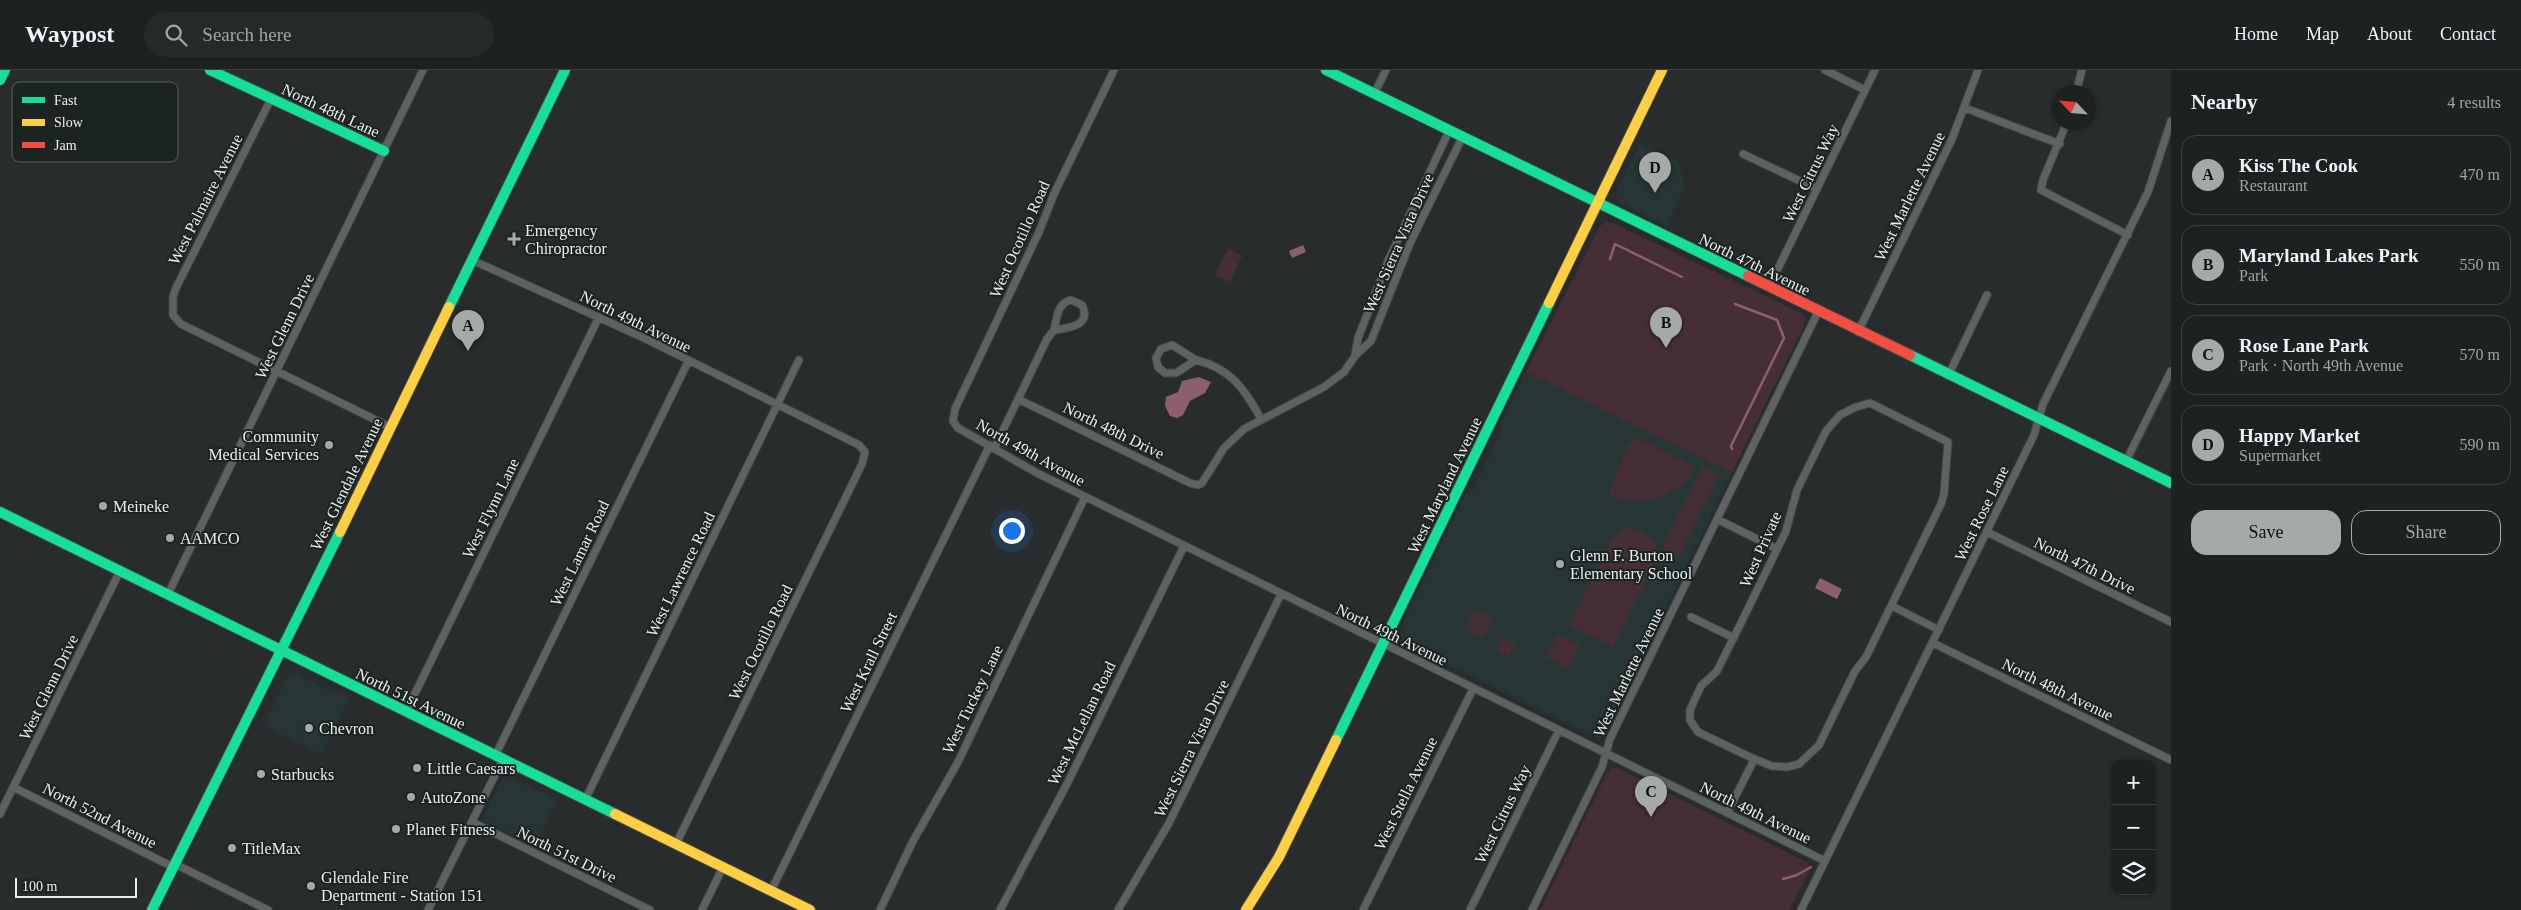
<!DOCTYPE html>
<meta charset="utf-8">
<style>
:root{--surface:#1e2121;--page:#26292a;--text:#f1f3f6;--muted:#a1a3a5;--line:#3c3e3f;--accent:#a5aaa9}
body{margin:0;font-family:Georgia,serif;background:var(--page);color:var(--text)}
.controls{position:absolute;right:15px;bottom:15px;display:grid;overflow:hidden;border-radius:10px;box-shadow:0 1px 4px #0004}
.controls button{width:45px;height:45px;display:grid;place-items:center;padding:0;border:0;border-bottom:1px solid var(--line);background:var(--surface);color:var(--text);font:25px sans-serif}
.compass{position:absolute;left:2051px;top:15px;width:45px;height:45px;border-radius:50%;background:var(--surface);box-shadow:0 1px 4px #0004;rotate:296deg}
.scale{position:absolute;left:15px;bottom:12px;width:122px;box-sizing:border-box;padding-left:5px;border:2px solid #e9eeed;border-top:0;font-size:14px;line-height:18px;white-space:nowrap;color:#e9eeed;-webkit-text-stroke:4px #1c2423;paint-order:stroke}
.you{position:absolute;left:1011px;top:460px;width:18px;height:18px;margin:-12px;border:4px solid #fff;border-radius:50%;background:#1a73e8;box-shadow:0 0 0 8px #1a73e833}
.badge{display:grid;place-items:center;width:32px;height:32px;border-radius:50%;background:var(--accent);color:#111;font-size:16px;font-weight:700}
.pin{position:absolute;translate:-50% -41px;filter:drop-shadow(0 1px 2px #0008)}
.pin::after{content:'';position:absolute;top:26px;width:18px;height:15px;background:inherit;clip-path:polygon(0 0,100% 0,50% 100%)}
.list{margin:0;padding:0;list-style:none}
h2{display:flex;justify-content:space-between;align-items:center;height:65px;margin:0;padding:0 20px;font-size:21px}
h2 small{font-size:16px;font-weight:400;color:var(--muted)}
.list li{display:grid;grid-template-columns:32px 1fr auto;gap:15px;align-items:center;box-sizing:border-box;height:80px;margin:0 10px 10px;padding:0 10px;border:1px solid var(--line);border-radius:15px}
.list b{display:block;font-size:19px;white-space:nowrap}
.list p{margin:0;font-size:16px;white-space:nowrap;color:var(--muted)}
.list em{font-size:16px;font-style:normal;color:var(--muted)}
.actions{display:flex;gap:10px;padding:15px 20px}
.actions a{flex:1;padding:11px 0;border:1px solid var(--accent);border-radius:15px;text-align:center;font-size:18px;color:var(--accent)}
.actions .main{background:var(--accent);color:#111}
.icon{flex:none;width:28px;height:28px;fill:none;stroke:currentColor;stroke-width:2;stroke-linecap:round;stroke-linejoin:round}
.map{position:relative;flex:none;width:2171px;height:840px;overflow:hidden}
header{display:flex;align-items:center;gap:30px;box-sizing:border-box;height:70px;padding:0 25px;background:var(--surface);border-bottom:1px solid var(--line)}
header strong{font-size:24px}
nav{display:flex;gap:28px;margin-inline-start:auto;font-size:18px}
.search{width:350px;height:45px;background:var(--page);display:flex;align-items:center;gap:12px;box-sizing:border-box;padding:0 18px;border-radius:28px;color:var(--muted);font-size:19px}
main{display:flex}
aside{flex:1;background:var(--surface)}
.map>svg:first-child{display:block}
.built{fill:#273635}
.green{fill:#452e35}
.water{fill:#8d5f6d}
.lines{fill:none;stroke-linecap:round;stroke-linejoin:round}
.stream{stroke:#8d5f6d;stroke-width:2.5}
.street-casing{stroke:#444847;stroke-width:9}
.fast-casing{stroke:#444847;stroke-width:12}
.slow-casing{stroke:#444847;stroke-width:12}
.jam-casing{stroke:#444847;stroke-width:12}
.street{stroke:#5e6262;stroke-width:7}
.fast{stroke:#16e098;stroke-width:10}
.slow{stroke:#ffcf43;stroke-width:10}
.jam{stroke:#f24e42;stroke-width:10}
.poi-dot{fill:#a5aaa9;stroke:#1c2423;stroke-width:2}
.labels{text-anchor:middle;stroke-width:4;stroke-linejoin:round;paint-order:stroke}
.street-label{font-size:16px;fill:#e9eeed;stroke:#1c2423}
.poi-label{font-size:16px;fill:#e9eeed;stroke:#1c2423;text-anchor:start}
.key{fill:#1c2423;stroke:#5a6160;stroke-width:1}
.key-label{font-size:14px;fill:#e9eeed}
</style>
<header>
<strong>Waypost</strong>
<div class="search"><svg class="icon" aria-label="search" viewBox="0 0 24 24"><circle cx="10" cy="10" r="6"/><path d="M15 15l6 6"/></svg>Search here</div>
<nav><a>Home</a><a>Map</a><a>About</a><a>Contact</a></nav>
</header>
<main>
<div class="map">
<svg width="2171" height="840" viewBox="0 0 2171 840">
<rect width="100%" height="100%" fill="#282c2c"/>
<!-- built -->
<path class="built" d="M1639 73 1678 91 1685 117 1666 156 1620 133 1615 126Z
M1526 302 1732 403 1603 666 1598 669 1397 570 1398 563 1465 425 1473 420 1501 362 1500 354Z
M292 604H298L328 620 350 627 321 684 263 655 287 607Z
M506 706 558 729 535 776 485 751 484 745 502 709Z"/>
<!-- green -->
<path class="green" d="M1606 152 1613 153 1803 244 1806 248 1805 253 1732 403 1526 302 1600 156Z
M1228 179 1242 186 1230 212 1215 205Z
M1636 369 1642 370 1695 397C1678 429 1641 439 1608 425L1626 379Z
M1703 397 1719 405 1679 486 1662 478Z
M1630 457C1644 463 1656 466 1658 483L1613 577 1569 556 1611 470 1620 461Z
M1475 540 1493 549 1484 568 1465 559Z
M1558 564 1580 575 1569 598 1547 587Z
M1502 568 1515 574 1509 587 1496 580Z
M1611 698H1617L1807 792 1811 798 1789 840H1540L1607 703Z"/>
<!-- water -->
<path class="water" d="M1303 175 1306 182 1292 188 1289 181Z
M1199 307 1211 312 1205 323 1190 331 1183 345 1177 348 1170 346 1165 336 1166 327 1178 322 1182 311Z
M1820 508 1842 519 1837 529 1815 518Z"/>
<g class="lines">
<!-- stream -->
<path class="stream" d="M1610 189 1615 174 1682 207
M1732 379 1731 376 1784 268 1777 250 1735 234
M1783 809 1797 805 1811 797"/>
<defs>
<path id="street" d="M1114 0 1054 124 1039 162 955 339 953 351 958 358 1037 403 1825 791
M1825 0 1865 20
M2076 22 2082 0
M1374 24 1386 0
M271 29 176 218 173 227V245L181 254 390 357
M1965 38 2060 74
M2067 52 2043 110 2041 120 2128 165
M1743 84 1817 119
M472 190 644 268 859 375 865 382 862 394 676 774
M1769 217 1875 0
M1071 230 1082 235C1092 256 1068 258 1054 260 1057 248 1057 233 1071 230Z
M1858 262 1952 69 1978 0
M1172 275 1196 290 1176 303H1165L1158 297 1156 288 1161 279Z
M1355 286 1358 268 1388 191 1449 61
M1196 290C1230 298 1245 319 1261 349
M1948 306 1987 225
M1018 329 1190 413 1198 415 1202 413 1224 378 1244 359 1324 317 1344 302 1355 286 1371 271 1411 171 1462 68
M1870 333 1948 372 1944 424 1941 434 1866 587 1855 601 1819 675 1799 694 1787 697 1772 696 1752 688 1698 662 1690 650V640L1701 616 1717 601 1741 553 1786 461 1797 420 1826 361 1840 345 1856 337Z
M994 379 1047 269 1054 260
M2126 391 2171 301
M1717 449 1777 479
M1987 462 2171 552
M168 524 423 0
M1892 536 1939 560
M1691 547 1734 568
M1933 573 2171 690
M406 642 599 247
M495 686 688 292
M13 717 173 797
M585 730 799 290
M1727 743 1754 690
M0 744 120 501
M472 752 650 840
M175 794 268 840
M771 821 990 375
M428 840 503 689
M702 840 723 797
M880 840 913 771 958 692 1085 427
M1000 840 1068 712 1184 476
M1118 840 1169 753 1281 524
M1363 840 1473 619
M1470 840 1559 660
M1532 840 1602 697 1610 669 1818 242
M1801 840 2034 365 2043 334 2148 122 2171 51"/>
<path id="fast" d="M210 0 384 81
M1326 0 1748 206
M0 10 5 0
M449 237 565 0
M1910 285 2171 413
M0 442 615 744
M1336 670 1549 233
M152 840 340 462"/>
<path id="slow" d="M1549 233 1662 0
M340 462 449 237
M615 744 810 840
M1246 840 1279 787 1336 670"/>
<path id="jam" d="M1748 206 1910 285"/>
</defs>
<!-- street casing -->
<use href="#street" class="street-casing"/>
<!-- fast casing -->
<use href="#fast" class="fast-casing"/>
<!-- slow casing -->
<use href="#slow" class="slow-casing"/>
<!-- jam casing -->
<use href="#jam" class="jam-casing"/>
<!-- street -->
<use href="#street" class="street"/>
<!-- fast -->
<use href="#fast" class="fast"/>
<!-- slow -->
<use href="#slow" class="slow"/>
<!-- jam -->
<use href="#jam" class="jam"/>
</g>
<!-- markers -->
<g class="poi-dot">
<path d="M511.5 161.5h5v5h5v5h-5v5h-5v-5h-5v-5h5z"/>
<circle cx="329" cy="375" r="5"/>
<circle cx="103" cy="436" r="5"/>
<circle cx="170" cy="468" r="5"/>
<circle cx="1560" cy="494" r="5"/>
<circle cx="309" cy="658" r="5"/>
<circle cx="417" cy="698" r="5"/>
<circle cx="261" cy="704" r="5"/>
<circle cx="411" cy="727" r="5"/>
<circle cx="396" cy="759" r="5"/>
<circle cx="232" cy="778" r="5"/>
<circle cx="311" cy="816" r="5"/>
</g>
<g class="labels">
<!-- street labels -->
<g class="street-label">
<text transform="translate(331 40) rotate(25)" y="6">North 48th Lane</text>
<text transform="translate(1810 103) rotate(-64)" y="6">West Citrus Way</text>
<text transform="translate(1909 126) rotate(-64)" y="6">West Marlette Avenue</text>
<text transform="translate(205 129) rotate(-63)" y="6">West Palmaire Avenue</text>
<text transform="translate(1019 169) rotate(-66)" y="6">West Ocotillo Road</text>
<text transform="translate(1398 173) rotate(-66)" y="6">West Sierra Vista Drive</text>
<text transform="translate(1755 194) rotate(26)" y="6">North 47th Avenue</text>
<text transform="translate(636 251) rotate(26)" y="6">North 49th Avenue</text>
<text transform="translate(284 256) rotate(-64)" y="6">West Glenn Drive</text>
<text transform="translate(1114 360) rotate(26)" y="6">North 48th Drive</text>
<text transform="translate(1031 382) rotate(29)" y="6">North 49th Avenue</text>
<text transform="translate(346 414) rotate(-64)" y="6">West Glendale Avenue</text>
<text transform="translate(1444 415) rotate(-64)" y="6">West Maryland Avenue</text>
<text transform="translate(490 438) rotate(-64)" y="6">West Flynn Lane</text>
<text transform="translate(1981 443) rotate(-64)" y="6">West Rose Lane</text>
<text transform="translate(1760 479) rotate(-66)" y="6">West Private</text>
<text transform="translate(579 483) rotate(-64)" y="6">West Lamar Road</text>
<text transform="translate(2085 495) rotate(26)" y="6">North 47th Drive</text>
<text transform="translate(680 504) rotate(-64)" y="6">West Lawrence Road</text>
<text transform="translate(1392 564) rotate(26)" y="6">North 49th Avenue</text>
<text transform="translate(760 572) rotate(-64)" y="6">West Ocotillo Road</text>
<text transform="translate(868 592) rotate(-64)" y="6">West Krall Street</text>
<text transform="translate(1628 602) rotate(-64)" y="6">West Marlette Avenue</text>
<text transform="translate(48 617) rotate(-64)" y="6">West Glenn Drive</text>
<text transform="translate(2058 619) rotate(26)" y="6">North 48th Avenue</text>
<text transform="translate(411 628) rotate(26)" y="6">North 51st Avenue</text>
<text transform="translate(972 629) rotate(-64)" y="6">West Tuckey Lane</text>
<text transform="translate(1081 653) rotate(-64)" y="6">West McLellan Road</text>
<text transform="translate(1191 678) rotate(-64)" y="6">West Sierra Vista Drive</text>
<text transform="translate(1405 723) rotate(-64)" y="6">West Stella Avenue</text>
<text transform="translate(1756 742) rotate(26)" y="6">North 49th Avenue</text>
<text transform="translate(1502 744) rotate(-64)" y="6">West Citrus Way</text>
<text transform="translate(100 745) rotate(27)" y="6">North 52nd Avenue</text>
<text transform="translate(567 784) rotate(26)" y="6">North 51st Drive</text>
</g>
<!-- poi labels -->
<g class="poi-label">
<text x="525" y="166">Emergency<tspan x="525" dy="18">Chiropractor</tspan></text>
<text x="319" y="372" text-anchor="end">Community<tspan x="319" dy="18">Medical Services</tspan></text>
<text x="113" y="442">Meineke</text>
<text x="180" y="474">AAMCO</text>
<text x="1570" y="491">Glenn F. Burton<tspan x="1570" dy="18">Elementary School</tspan></text>
<text x="319" y="664">Chevron</text>
<text x="427" y="704">Little Caesars</text>
<text x="271" y="710">Starbucks</text>
<text x="421" y="733">AutoZone</text>
<text x="406" y="765">Planet Fitness</text>
<text x="242" y="784">TitleMax</text>
<text x="321" y="813">Glendale Fire<tspan x="321" dy="18">Department - Station 151</tspan></text>
</g>
</g>
<!-- legend -->
<rect x="12" y="12" width="166" height="80" rx="8" class="key"/>
<rect x="22" y="27" width="23" height="6" fill="#16e098"/>
<rect x="22" y="49" width="23" height="7" fill="#ffcf43"/>
<rect x="22" y="72" width="23" height="6" fill="#f24e42"/>
<g class="key-label">
<text x="54" y="35">Fast</text>
<text x="54" y="57">Slow</text>
<text x="54" y="80">Jam</text>
</g>
</svg>
<div class="controls">
<button>+</button>
<button>−</button>
<button><svg class="icon" aria-label="layers" viewBox="0 0 24 24"><path d="M12 4l9 5-9 5-9-5zM3 14l9 5 9-5"/></svg></button>
</div>
<svg class="compass" viewBox="-18 -18 36 36"><path d="M0-13l5 13h-10z" fill="#e53935"/><path d="M0 13l5-13h-10z" fill="#a1a3a5"/></svg>
<div class="scale">100 m</div>
<div class="you"></div>
<div class="pin badge" style="left:468px;top:281px">A</div>
<div class="pin badge" style="left:1666px;top:278px">B</div>
<div class="pin badge" style="left:1651px;top:747px">C</div>
<div class="pin badge" style="left:1655px;top:123px">D</div>
</div>
<aside>
<h2>Nearby<small>4 results</small></h2>
<ul class="list">
<li><span class="badge">A</span><div><b>Kiss The Cook</b><p>Restaurant</p></div><em>470 m</em></li>
<li><span class="badge">B</span><div><b>Maryland Lakes Park</b><p>Park</p></div><em>550 m</em></li>
<li><span class="badge">C</span><div><b>Rose Lane Park</b><p>Park · North 49th Avenue</p></div><em>570 m</em></li>
<li><span class="badge">D</span><div><b>Happy Market</b><p>Supermarket</p></div><em>590 m</em></li>
</ul>
<div class="actions"><a class="main">Save</a><a>Share</a></div>
</aside>
</main>
